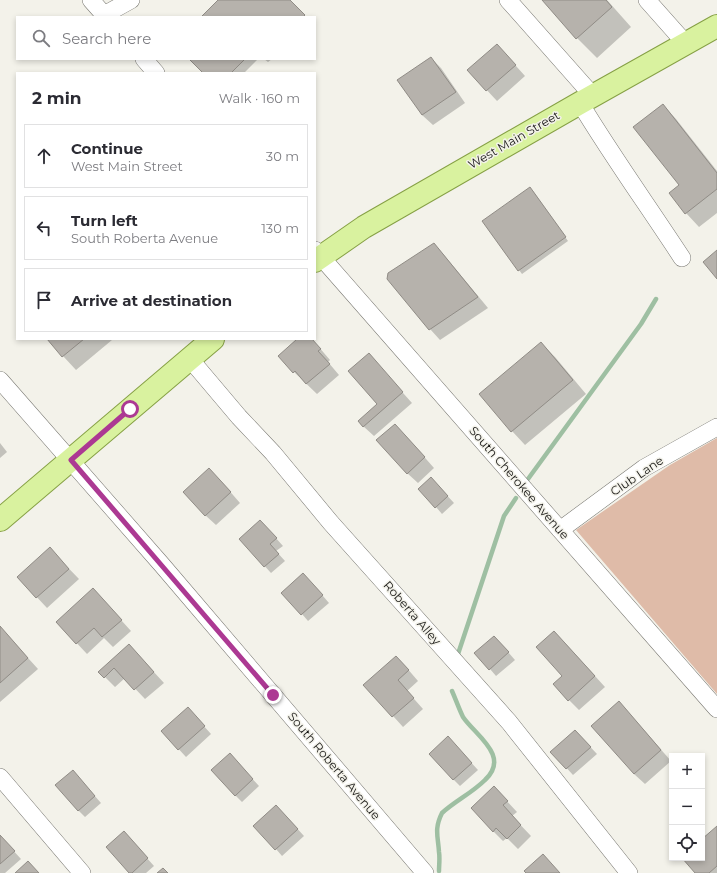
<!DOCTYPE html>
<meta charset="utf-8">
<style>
:root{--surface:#fff;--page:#f7f7f7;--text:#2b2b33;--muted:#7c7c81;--line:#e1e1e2}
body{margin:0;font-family:Montserrat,sans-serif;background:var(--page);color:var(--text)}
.controls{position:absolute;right:12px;bottom:12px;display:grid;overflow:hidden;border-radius:0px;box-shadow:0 2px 6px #0003}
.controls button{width:36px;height:36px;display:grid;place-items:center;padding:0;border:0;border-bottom:1px solid var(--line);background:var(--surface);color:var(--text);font:20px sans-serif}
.stop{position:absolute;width:12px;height:12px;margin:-9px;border:3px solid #ac3993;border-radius:50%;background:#fff}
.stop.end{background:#ac3993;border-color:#fff;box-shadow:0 1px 4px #0008}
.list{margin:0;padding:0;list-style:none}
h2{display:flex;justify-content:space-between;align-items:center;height:52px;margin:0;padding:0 16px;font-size:17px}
h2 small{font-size:13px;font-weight:400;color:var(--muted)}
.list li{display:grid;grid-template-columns:26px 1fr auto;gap:12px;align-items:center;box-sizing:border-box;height:64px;margin:0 8px 8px;padding:0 8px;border:1px solid var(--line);border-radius:0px}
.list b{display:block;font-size:15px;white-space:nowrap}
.list p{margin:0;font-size:13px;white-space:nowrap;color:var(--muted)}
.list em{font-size:13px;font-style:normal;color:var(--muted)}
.icon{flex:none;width:22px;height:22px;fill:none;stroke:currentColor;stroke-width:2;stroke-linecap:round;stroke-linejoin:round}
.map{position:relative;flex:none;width:717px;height:873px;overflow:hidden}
.search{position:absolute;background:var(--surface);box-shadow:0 2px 6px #0003;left:16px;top:16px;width:300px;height:44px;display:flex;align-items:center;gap:10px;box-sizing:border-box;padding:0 14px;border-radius:0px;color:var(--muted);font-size:15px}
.panel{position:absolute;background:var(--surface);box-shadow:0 2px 6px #0003;left:16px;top:72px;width:300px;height:268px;border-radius:0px}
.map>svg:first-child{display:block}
.green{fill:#dfbba8}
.shadow{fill:#0003}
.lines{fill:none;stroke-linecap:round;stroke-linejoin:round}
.stream{stroke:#9ebfa2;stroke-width:4.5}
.building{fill:#b6b2ac;stroke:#908c86}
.minor-casing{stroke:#787771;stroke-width:18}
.major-casing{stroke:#86a045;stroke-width:24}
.minor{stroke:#fff;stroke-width:17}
.major{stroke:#d9f29f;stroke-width:22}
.route{stroke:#ac3993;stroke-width:5}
.labels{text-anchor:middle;stroke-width:3;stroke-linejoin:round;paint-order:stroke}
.street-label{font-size:12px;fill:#191816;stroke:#f3f2ea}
</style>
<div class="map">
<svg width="717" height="873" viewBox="0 0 717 873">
<rect width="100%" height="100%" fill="#f3f2ea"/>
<!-- green -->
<path class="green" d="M717 438V694L576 530 670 465Z"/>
<!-- shadow -->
<path class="shadow" d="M543 0H607L631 27 597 58 577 38Z
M507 56 525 76 497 101 469 71Z
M431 58 441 68 465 103 433 125 422 115 399 80Z
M191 59H258L244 73H205Z
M264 59H272L268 62Z
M663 105 676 119 717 171V213L699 227 686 213Z
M533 191 568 241 522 274 519 270Z
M434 244 444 255 488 308 440 340 430 329Z
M49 339H111L112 340 76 370 63 356Z
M299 339H312L330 360 328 362 339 375 317 394 294 372Z
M541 343 555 357 586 394 525 445 512 431Z
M369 355 412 403 374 436 363 426 378 405Z
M405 435 434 468 418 483 407 473Z
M0 443 7 452 0 458Z
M431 478 454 503 442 514 436 507Z
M220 480 240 503 216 525 205 515Z
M267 528 283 546 276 551 285 561 271 573 240 539Z
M50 549 79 579 47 608 18 577Z
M310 581 329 603 308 621 302 614Z
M103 600 131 631 113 647 104 638 87 654 57 622Z
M0 627 38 669 0 702Z
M564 642 605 687 579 710 569 700 563 676Z
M501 644 515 660 496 676 490 669Z
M129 645 164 683 145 699 125 678 115 687 105 677Z
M406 667 418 681 407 691 423 709 403 727 365 685Z
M629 713 671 761 645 784 634 774Z
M194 715 211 734 186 757 162 731Z
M582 738 597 754 573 775 552 752Z
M455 745 478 770 460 786 453 779Z
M236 761 259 786 242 802 235 795Z
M79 778 101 803 85 817 78 810Z
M504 798 517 812 512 816 531 836 518 849 507 838 503 841 493 831Z
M283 813 304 836 282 856 276 849Z
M717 828V873H697L683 858H702V841Z
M0 836 21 859 5 873H0Z
M130 839 154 866 146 873H130Z"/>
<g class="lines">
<!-- stream -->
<path class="stream" d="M528 479 641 324 656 299
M457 657 504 516 516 498
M439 871C439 865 440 858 439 852 438 836 434 829 442 813 455 801 472 793 485 780 511 756 475 735 463 717 459 709 456 700 452 691"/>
</g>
<!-- building -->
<path class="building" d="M218 0H290L305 15 303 17H201Z
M542 0H606L612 7 576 39Z
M497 44 516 65 486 91 467 70Z
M431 57 456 92 422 115 397 80Z
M189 59H245L231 73H203Z
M663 104 717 173V189L685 214 669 193 679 185 633 127Z
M530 187 566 237 518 271 482 221Z
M434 243 478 297 429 330 387 279 388 273Z
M717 250V279L703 262Z
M47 339H84L62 357Z
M297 339H312L321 349 318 351 330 364 306 384 295 371 293 373 278 356Z
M541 342 573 380 511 432 479 394Z
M369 353 403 392 363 427 358 421 377 404 348 371Z
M395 424 425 457 407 474 376 440Z
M209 468 231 492 205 516 183 492Z
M431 477 448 496 435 508 418 489Z
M260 520 277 538 270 544 279 554 264 567 239 539Z
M50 547 69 569 36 598 17 577Z
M303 573 323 595 301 615 281 593Z
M93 588 122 620 102 637 94 628 76 644 56 622Z
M0 626 28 658 0 683Z
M554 631 595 676 568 701 553 684 562 676 536 647Z
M494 636 509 652 489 670 474 653Z
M129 644 154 672 134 690 114 668 104 678 98 672Z
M396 656 409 670 398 680 414 698 392 717 363 685Z
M619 701 661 750 634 774 591 726Z
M188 707 205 726 178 750 161 731Z
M575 730 591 747 566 769 550 752Z
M448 736 472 763 453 780 429 754Z
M230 753 253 779 235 796 211 770Z
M73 770 95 796 78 811 55 785Z
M494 786 508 801 503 805 521 825 507 839 496 828 493 832 471 808Z
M276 805 298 829 275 850 253 826Z
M717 826V866L709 873H695L682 858H702V839Z
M124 831 148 858 132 873H129L106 847Z
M0 835 15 851 0 864Z
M543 854 560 873H526L524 871Z
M28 861 39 873H15Z
M163 868 168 873H157Z"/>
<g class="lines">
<defs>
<path id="minor" d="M91 0 106 17
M508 0 593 96
M647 0 686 44
M104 15 131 0
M144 59 156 73
M580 103C612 156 648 206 682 258
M315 250 717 709
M190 359 239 417 273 453 331 523 509 722 629 873
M0 380 162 565 425 873
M560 530 644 468 717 427
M0 777 82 873"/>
<path id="major" d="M315 261 364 227 580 103 717 26
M0 520 213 339"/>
</defs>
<!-- minor casing -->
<use href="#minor" class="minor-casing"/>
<!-- major casing -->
<use href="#major" class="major-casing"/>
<!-- minor -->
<use href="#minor" class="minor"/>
<!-- major -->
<use href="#major" class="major"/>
</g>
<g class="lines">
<!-- route -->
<path class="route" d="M130 409 71 460 273 695"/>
</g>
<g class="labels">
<!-- street labels -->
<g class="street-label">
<text transform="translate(514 140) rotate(-30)" y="4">West Main Street</text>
<text transform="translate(637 476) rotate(-34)" y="4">Club Lane</text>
<text transform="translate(519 483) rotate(49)" y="4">South Cherokee Avenue</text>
<text transform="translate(412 613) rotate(49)" y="4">Roberta Alley</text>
<text transform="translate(334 766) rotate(50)" y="4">South Roberta Avenue</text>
</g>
</g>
</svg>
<div class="controls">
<button>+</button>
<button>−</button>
<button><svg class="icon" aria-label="locate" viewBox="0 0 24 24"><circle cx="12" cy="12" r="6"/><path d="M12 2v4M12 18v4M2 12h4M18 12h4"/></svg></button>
</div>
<div class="stop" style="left:130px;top:409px"></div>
<div class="stop end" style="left:273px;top:695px"></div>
<div class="search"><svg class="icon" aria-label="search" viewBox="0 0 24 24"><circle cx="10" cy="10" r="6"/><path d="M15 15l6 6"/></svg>Search here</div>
<section class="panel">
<h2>2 min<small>Walk · 160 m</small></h2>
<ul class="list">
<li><svg class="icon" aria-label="ahead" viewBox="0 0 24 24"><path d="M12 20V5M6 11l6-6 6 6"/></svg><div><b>Continue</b><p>West Main Street</p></div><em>30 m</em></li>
<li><svg class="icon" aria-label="left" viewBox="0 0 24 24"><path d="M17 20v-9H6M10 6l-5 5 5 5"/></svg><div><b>Turn left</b><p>South Roberta Avenue</p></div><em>130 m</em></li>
<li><svg class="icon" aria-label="arrive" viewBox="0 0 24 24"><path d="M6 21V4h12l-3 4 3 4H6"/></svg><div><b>Arrive at destination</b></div></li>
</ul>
</section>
</div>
